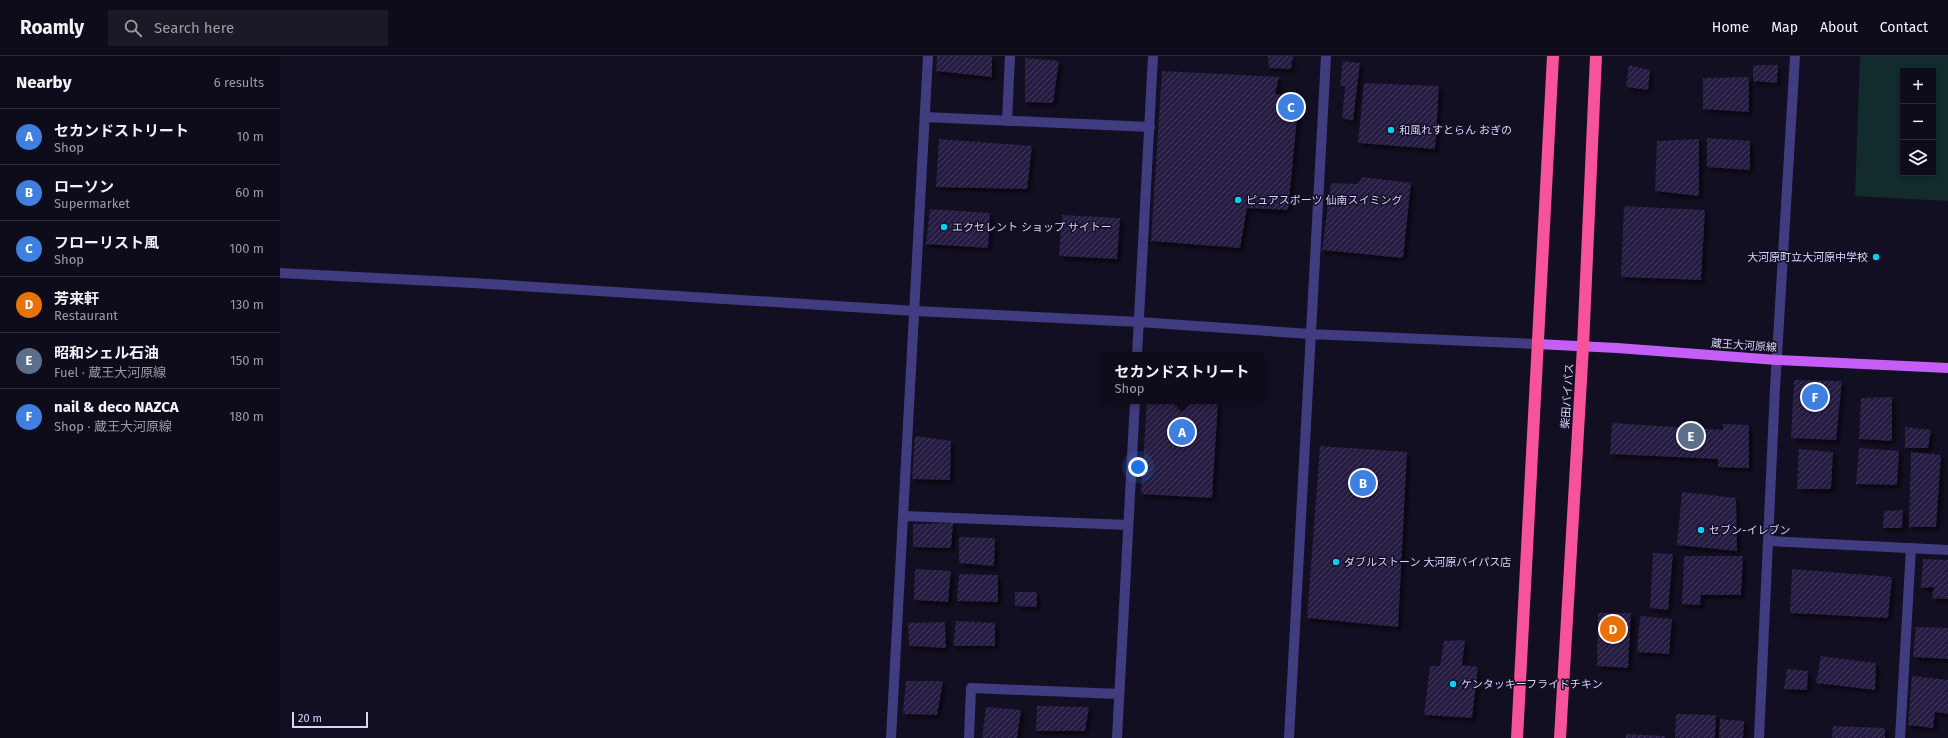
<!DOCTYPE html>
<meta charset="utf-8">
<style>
:root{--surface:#0e0b1a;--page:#1c1927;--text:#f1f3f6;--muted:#9b9ba2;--line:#2e2b39;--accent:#0f766e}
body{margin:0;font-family:"Fira Sans","Noto Sans JP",sans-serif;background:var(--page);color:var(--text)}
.controls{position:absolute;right:12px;top:12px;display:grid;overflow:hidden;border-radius:0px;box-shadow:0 2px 6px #0003}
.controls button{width:36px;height:36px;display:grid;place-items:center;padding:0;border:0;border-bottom:1px solid var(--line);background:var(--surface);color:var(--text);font:20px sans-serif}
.scale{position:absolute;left:12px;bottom:10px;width:76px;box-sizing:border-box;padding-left:4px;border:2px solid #d9d2fd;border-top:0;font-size:11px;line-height:14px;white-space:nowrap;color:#d9d2fd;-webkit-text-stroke:3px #130f22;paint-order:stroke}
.you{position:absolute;left:858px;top:411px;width:14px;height:14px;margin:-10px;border:3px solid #fff;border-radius:50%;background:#1a73e8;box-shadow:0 0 0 6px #1a73e833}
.badge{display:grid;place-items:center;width:26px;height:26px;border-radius:50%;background:var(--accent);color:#fff;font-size:13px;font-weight:700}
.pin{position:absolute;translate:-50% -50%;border:2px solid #fff;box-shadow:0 1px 4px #0006}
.popup{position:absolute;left:820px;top:296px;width:164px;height:52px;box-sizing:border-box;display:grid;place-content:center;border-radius:0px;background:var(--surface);filter:drop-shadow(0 1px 3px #0005);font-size:13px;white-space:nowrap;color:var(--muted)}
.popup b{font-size:15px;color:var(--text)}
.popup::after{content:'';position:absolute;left:50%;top:100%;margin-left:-8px;border:8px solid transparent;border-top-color:var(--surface)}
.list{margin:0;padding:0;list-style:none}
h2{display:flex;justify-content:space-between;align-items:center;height:52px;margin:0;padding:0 16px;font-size:17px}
h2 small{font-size:13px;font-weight:400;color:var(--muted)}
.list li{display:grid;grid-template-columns:26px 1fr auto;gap:12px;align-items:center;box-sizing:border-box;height:56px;padding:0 16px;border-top:1px solid var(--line)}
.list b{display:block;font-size:15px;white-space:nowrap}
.list p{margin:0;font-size:13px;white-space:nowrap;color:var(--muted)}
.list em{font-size:13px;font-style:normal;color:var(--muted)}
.icon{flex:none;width:22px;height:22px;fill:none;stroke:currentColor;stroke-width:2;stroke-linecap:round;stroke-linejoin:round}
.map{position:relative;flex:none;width:1668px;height:682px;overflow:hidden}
header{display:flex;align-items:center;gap:24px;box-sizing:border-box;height:56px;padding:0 20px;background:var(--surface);border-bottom:1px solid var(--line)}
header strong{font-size:19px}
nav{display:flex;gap:22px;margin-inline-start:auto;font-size:14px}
.search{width:280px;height:36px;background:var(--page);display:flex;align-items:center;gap:10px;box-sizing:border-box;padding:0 14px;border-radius:0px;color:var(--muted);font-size:15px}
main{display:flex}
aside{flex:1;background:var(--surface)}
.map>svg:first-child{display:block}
.pitch{fill:#122b2c;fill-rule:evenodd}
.building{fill:url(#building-hatch);filter:url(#shadow)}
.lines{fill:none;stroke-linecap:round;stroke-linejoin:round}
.minor{stroke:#413c7f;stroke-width:10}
.major{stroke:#c55ef7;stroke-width:10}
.highway{stroke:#f7539a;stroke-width:12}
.poi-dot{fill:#0bcfef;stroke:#130f22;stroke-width:1.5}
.labels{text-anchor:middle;stroke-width:3;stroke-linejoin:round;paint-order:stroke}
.poi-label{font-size:11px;fill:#d9d2fd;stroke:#130f22;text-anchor:start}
.street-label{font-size:11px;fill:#d9d2fd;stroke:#130f22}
</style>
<header>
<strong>Roamly</strong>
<div class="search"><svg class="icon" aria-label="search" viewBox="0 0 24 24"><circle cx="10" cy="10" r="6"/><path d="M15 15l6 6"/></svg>Search here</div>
<nav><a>Home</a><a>Map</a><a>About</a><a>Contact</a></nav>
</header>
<main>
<aside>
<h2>Nearby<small>6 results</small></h2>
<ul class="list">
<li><span class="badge" style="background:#3f7fe0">A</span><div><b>セカンドストリート</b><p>Shop</p></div><em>10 m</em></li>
<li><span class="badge" style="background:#3f7fe0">B</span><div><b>ローソン</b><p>Supermarket</p></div><em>60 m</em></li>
<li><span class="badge" style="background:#3f7fe0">C</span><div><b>フローリスト風</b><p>Shop</p></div><em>100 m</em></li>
<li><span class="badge" style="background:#e8710a">D</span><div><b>芳来軒</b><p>Restaurant</p></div><em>130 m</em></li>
<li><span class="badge" style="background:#5c6f8a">E</span><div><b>昭和シェル石油</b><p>Fuel · 蔵王大河原線</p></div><em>150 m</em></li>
<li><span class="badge" style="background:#3f7fe0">F</span><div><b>nail &amp; deco NAZCA</b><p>Shop · 蔵王大河原線</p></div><em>180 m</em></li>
</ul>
</aside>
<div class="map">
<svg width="1668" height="682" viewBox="0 0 1668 682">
<defs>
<pattern id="building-hatch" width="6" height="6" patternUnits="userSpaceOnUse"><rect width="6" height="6" fill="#251c42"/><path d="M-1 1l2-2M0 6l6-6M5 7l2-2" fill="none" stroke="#443c5e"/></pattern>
<filter id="shadow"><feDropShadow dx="3.5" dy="3.5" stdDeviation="2" flood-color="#0009"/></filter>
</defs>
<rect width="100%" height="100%" fill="#130f22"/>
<!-- pitch -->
<path class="pitch" d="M1580 0H1668V145L1575 140ZM1623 15H1653V117H1623Z"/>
<!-- building -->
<path class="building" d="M657 0H712V21L656 15Z
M988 0H1013L1011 13 989 12Z
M745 2 779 5 773 47 745 46Z
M1063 5 1080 7 1073 65 1062 62 1065 31 1060 29Z
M1349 9 1370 14 1368 34 1346 31Z
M1473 9H1498L1497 27 1473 25Z
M882 15 999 21 995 38 1019 42 1008 154 967 152 960 192 871 185Z
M1469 21V56L1423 53V22Z
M1084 27 1159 30 1155 93 1078 87Z
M1427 82 1470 85V114L1427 111Z
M659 83 752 90 747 133 656 131Z
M1419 83V140L1375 135 1377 85Z
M1082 121 1131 127 1123 202 1042 194 1051 127 1078 128Z
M1344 150 1425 154 1421 224 1341 221Z
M650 153 710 157 708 192 646 188Z
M782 159 840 162 837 203 779 200Z
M1514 324 1562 325 1556 384 1511 382Z
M1612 341V385L1579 383 1581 342Z
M867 345H938L932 442 861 438Z
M1332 367 1443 374V368L1469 369V412L1438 411V403L1330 398Z
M1625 371 1651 374 1648 392H1625Z
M635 380 671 385 670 424 632 423Z
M1040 390 1127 396 1118 571 1027 562Z
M1579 392 1619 395 1617 429 1576 428Z
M1519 393 1553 396 1551 433H1517Z
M1631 396 1661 399 1656 471H1629Z
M1402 436 1456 442 1457 495 1397 489Z
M1623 454 1622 472H1603L1604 455Z
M673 467 671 492 633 491V468Z
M679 481 715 482 714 510 679 507Z
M1373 497 1393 498 1388 554 1370 552Z
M1404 500H1463L1461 539H1421L1420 549 1402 548Z
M1643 503 1668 504V543L1652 542 1654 531 1641 532Z
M635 513 671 515 668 546 634 544Z
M1512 513 1612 521 1608 562 1510 557Z
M679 518 718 519V546L677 545Z
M735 536H757V551L735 550Z
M1318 557H1351L1348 612 1317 610Z
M1360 560 1392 563 1389 598 1357 596Z
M676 565 715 567V590H673Z
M665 566 666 592 629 590 628 567Z
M1636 571 1668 572V603L1633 601Z
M1185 584 1182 609 1198 611 1192 662 1144 659 1150 610H1160L1164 585Z
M1541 600 1596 607 1595 634 1536 627Z
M1507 613 1528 615 1527 634 1504 633Z
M1632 620 1668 624V658L1655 656 1653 672 1628 669Z
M626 625H663L657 659 623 658Z
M757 650 809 651 805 675H756Z
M706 651 741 654 737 682H702Z
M1396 658 1436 659 1435 682H1395Z
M1440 663 1464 665 1463 682H1439Z
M1553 670 1605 672V682H1552Z
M1346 678 1385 680V682H1346Z"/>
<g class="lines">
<!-- minor -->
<path class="minor" d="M645 61 870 71
M727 65 730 0
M0 217 193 227 635 255 859 266 1030 278 1257 288
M857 299 873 0
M624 460 848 469
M1489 485 1668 494
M611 682 648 0
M689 682 691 632 839 638
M837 682 855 345
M1009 682 1046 0
M1479 682 1495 332 1515 0
M1620 682 1631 492"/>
<!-- major -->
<path class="major" d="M1257 288 1337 292 1497 304 1668 312"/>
<!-- highway -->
<path class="highway" d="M1237 682 1273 0
M1280 682 1303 290 1316 0"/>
</g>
<!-- markers -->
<g class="poi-dot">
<circle cx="1111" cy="74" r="4"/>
<circle cx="958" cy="144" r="4"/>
<circle cx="664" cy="171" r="4"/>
<circle cx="1596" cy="201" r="4"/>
<circle cx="1421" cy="474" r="4"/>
<circle cx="1056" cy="506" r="4"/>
<circle cx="1173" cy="628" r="4"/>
</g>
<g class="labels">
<!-- poi labels -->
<g class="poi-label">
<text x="1119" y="78">和風れすとらん おぎの</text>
<text x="966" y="148">ピュアスポーツ 仙南スイミング</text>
<text x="672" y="175">エクセレント ショップ サイトー</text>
<text x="1588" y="205" text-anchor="end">大河原町立大河原中学校</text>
<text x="1429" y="478">セブン-イレブン</text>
<text x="1064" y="510">ダブルストーン 大河原バイパス店</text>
<text x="1181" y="632">ケンタッキーフライドチキン</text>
</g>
<!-- street labels -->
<g class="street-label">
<text transform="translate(1464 289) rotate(4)" y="4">蔵王大河原線</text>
<text transform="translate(1287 340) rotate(-86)" y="4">柴田バイパス</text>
</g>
</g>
</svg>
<div class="controls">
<button>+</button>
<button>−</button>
<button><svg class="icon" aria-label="layers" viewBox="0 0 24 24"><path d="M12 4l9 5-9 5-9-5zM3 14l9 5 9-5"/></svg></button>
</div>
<div class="scale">20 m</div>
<div class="you"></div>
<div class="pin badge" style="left:902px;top:376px;background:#3f7fe0">A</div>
<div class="popup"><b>セカンドストリート</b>Shop</div>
<div class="pin badge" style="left:1083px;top:427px;background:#3f7fe0">B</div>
<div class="pin badge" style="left:1011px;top:51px;background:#3f7fe0">C</div>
<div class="pin badge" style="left:1333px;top:573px;background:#e8710a">D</div>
<div class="pin badge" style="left:1411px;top:380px;background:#5c6f8a">E</div>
<div class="pin badge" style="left:1535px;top:341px;background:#3f7fe0">F</div>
</div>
</main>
